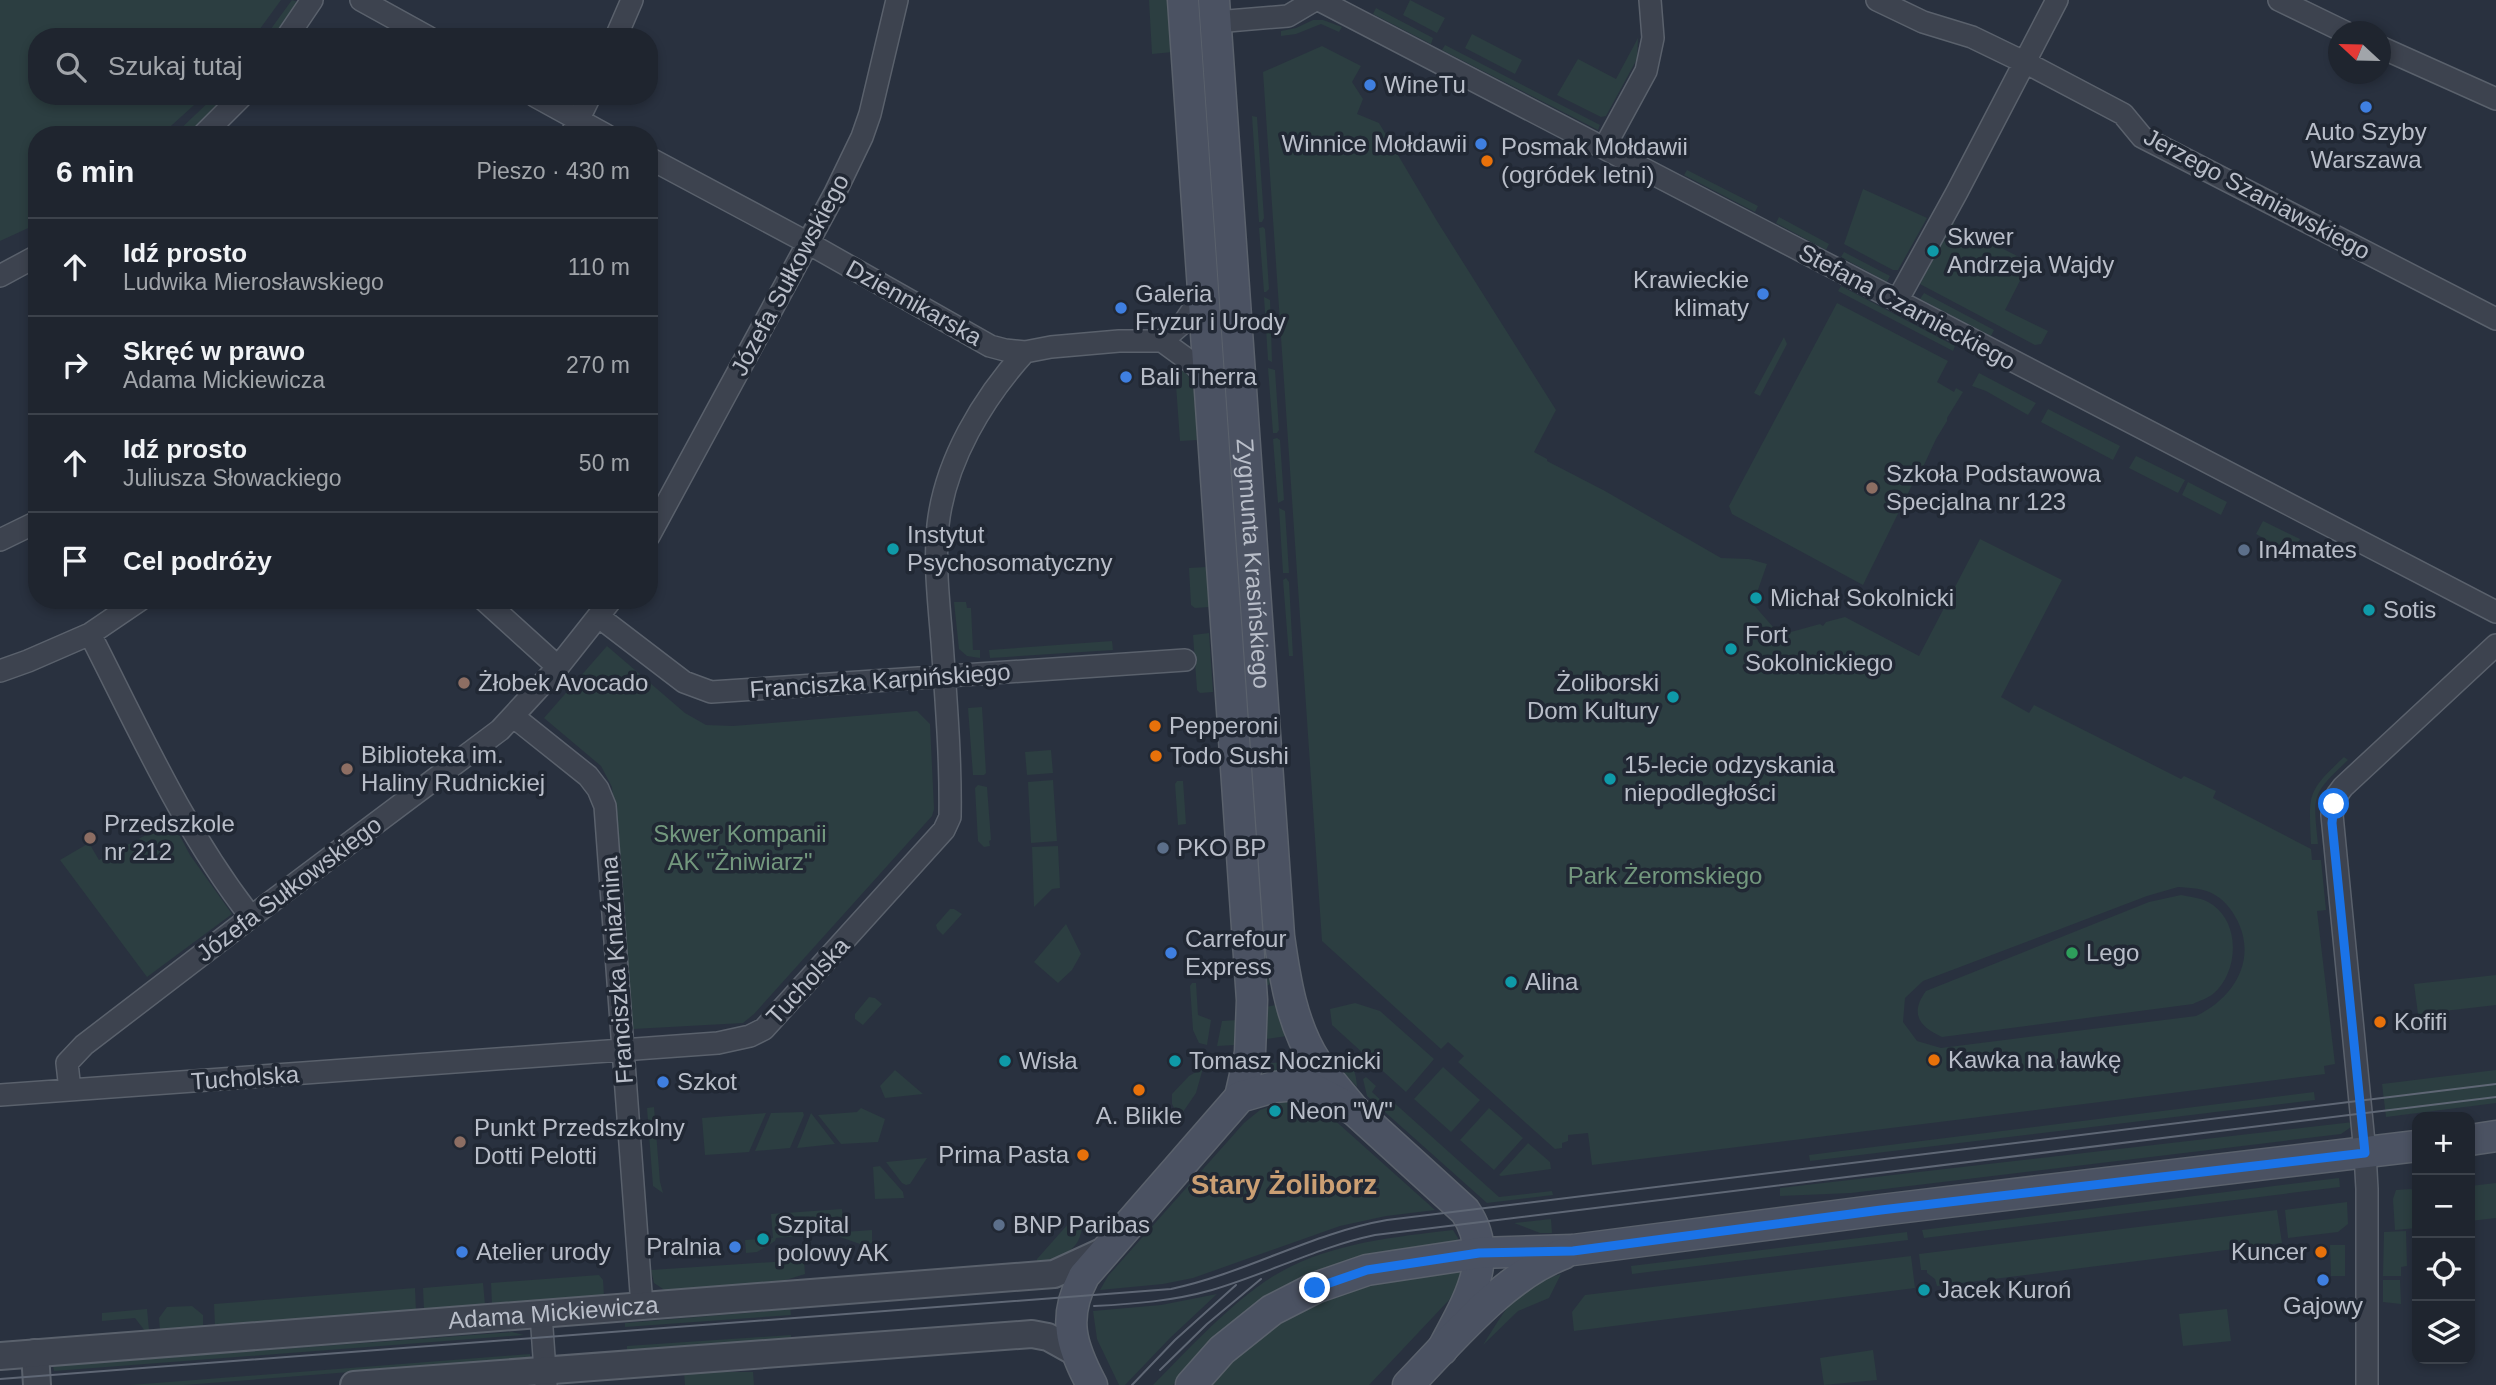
<!DOCTYPE html>
<html lang="pl">
<meta charset="utf-8">
<style>
:root{--surface:#1f252f;--page:#272d37;--text:#f1f3f6;--muted:#a1a5aa;--line:#3c424b}
body{margin:0;font-family:Helvetica,sans-serif;background:var(--page);color:var(--text)}
.controls{position:absolute;right:21px;bottom:21px;display:grid;overflow:hidden;border-radius:14px;box-shadow:0 4px 10px #0003}
.controls button{width:63px;height:63px;display:grid;place-items:center;padding:0;border:0;border-bottom:2px solid var(--line);background:var(--surface);color:var(--text);font:35px sans-serif}
.compass{position:absolute;left:2328px;top:21px;width:63px;height:63px;border-radius:50%;background:var(--surface);box-shadow:0 4px 10px #0003;rotate:292deg}
.stop{position:absolute;width:21px;height:21px;margin:-16px;border:5px solid #1a73e8;border-radius:50%;background:#fff}
.stop.end{background:#1a73e8;border-color:#fff;box-shadow:0 2px 7px #0008}
.list{margin:0;padding:0;list-style:none}
h2{display:flex;justify-content:space-between;align-items:center;height:91px;margin:0;padding:0 28px;font-size:30px}
h2 small{font-size:23px;font-weight:400;color:var(--muted)}
.list li{display:grid;grid-template-columns:46px 1fr auto;gap:21px;align-items:center;box-sizing:border-box;height:98px;padding:0 28px;border-top:2px solid var(--line)}
.list b{display:block;font-size:26px;white-space:nowrap}
.list p{margin:0;font-size:23px;white-space:nowrap;color:var(--muted)}
.list em{font-size:23px;font-style:normal;color:var(--muted)}
.icon{flex:none;width:38px;height:38px;fill:none;stroke:currentColor;stroke-width:2;stroke-linecap:round;stroke-linejoin:round}
.map{position:relative;flex:none;width:2496px;height:1385px;overflow:hidden}
.search{position:absolute;background:var(--surface);box-shadow:0 4px 10px #0003;left:28px;top:28px;width:630px;height:77px;display:flex;align-items:center;gap:18px;box-sizing:border-box;padding:0 24px;border-radius:28px;color:var(--muted);font-size:26px}
.panel{position:absolute;background:var(--surface);box-shadow:0 4px 10px #0003;left:28px;top:126px;width:630px;height:483px;border-radius:28px}
.map>svg:first-child{display:block}
.green{fill:#2c3e41;fill-rule:evenodd}
.lines{fill:none;stroke-linecap:round;stroke-linejoin:round}
.minor-casing{stroke:#5a616c;stroke-width:24}
.tertiary-casing{stroke:#5a616c;stroke-width:30}
.secondary-casing{stroke:#5a616c;stroke-width:33}
.minor{stroke:#3d434f;stroke-width:21}
.tertiary{stroke:#3d434f;stroke-width:26}
.secondary{stroke:#4b5262;stroke-width:30}
.tram{stroke:#5f6775;stroke-width:2}
.route{stroke:#1a73e8;stroke-width:9}
.shop-dot{fill:#3f7fe0;stroke:#212834;stroke-width:2.5}
.food-dot{fill:#e8710a;stroke:#212834;stroke-width:2.5}
.culture-dot{fill:#0f9aa8;stroke:#212834;stroke-width:2.5}
.education-dot{fill:#8d6e63;stroke:#212834;stroke-width:2.5}
.service-dot{fill:#5c6f8a;stroke:#212834;stroke-width:2.5}
.leisure-dot{fill:#2e9e5b;stroke:#212834;stroke-width:2.5}
.labels{text-anchor:middle;stroke-width:7;stroke-linejoin:round;paint-order:stroke}
.poi-label{font-size:24px;fill:#b9bec9;stroke:#212834;text-anchor:start}
.street-label{font-size:24px;fill:#b9bec9;stroke:#212834}
.park-label{font-size:24px;fill:#73987e;stroke:#212834}
.quarter-label{font-size:28px;font-weight:bold;fill:#cb9f73;stroke:#212834}
</style>
<div class="map">
<svg width="2496" height="1385" viewBox="0 0 2496 1385">
<rect width="100%" height="100%" fill="#29313f"/>
<!-- green -->
<path class="green" d="M0 0H281L254 37H37V96H204L161 135H37V224L0 241Z
M292 0 301 3 276 37H265Z
M1149 0H1169L1173 52 1152 54Z
M1410 0 1445 18 1437 33 1403 15Z
M1376 8 1433 38 1431 44 1373 14Z
M1313 20H1323L1342 27 1339 32 1321 24 1296 34 1281 36V31L1296 28Z
M1472 34 1522 60 1515 74 1465 48Z
M1638 38 1637 59 1606 116 1601 117 1557 95 1578 59 1616 79Z
M1445 45 1600 125 1598 130 1442 50Z
M1322 46 1361 66 1352 82 1363 99 1357 114 1379 123 1437 221 1556 410 1534 452 1547 459V461L1605 491 1721 558 1749 559 1767 564 1753 604 1780 635 1820 624 1823 626 1826 622 1845 617 1919 656 1980 539 2062 580 2001 697 2029 713 2034 705 2181 779 2184 776 2216 791 2213 798 2311 849 2312 860H2321L2326 910 2317 911 2335 1064 2324 1066 2325 1074 1592 1165 1588 1133 1568 1135V1141L1562 1143V1148L1555 1149 1458 1062 1464 1056 1448 1042 1441 1049 1322 941 1263 72ZM2178 887C2190 888 2205 888 2215 895 2226 901 2234 913 2239 924 2256 963 2232 999 2196 1016L1941 1048 1917 1041 1903 1022 1905 998 1923 981 2147 896Z
M1198 72H1208L1270 984 1265 987Z
M215 96H228L190 135H174Z
M1252 116 1257 117 1264 218 1262 222H1259Z
M1687 170 1758 206 1755 212 1684 175Z
M1863 189 1927 218 1898 270H1893L1844 244Z
M1779 217 1829 244 1826 250 1776 223Z
M1953 223 2021 258 2028 265 2005 310 2048 331 2041 344 2035 345 1920 284Z
M1263 227 1265 229 1269 289 1266 292H1264L1259 228Z
M1844 252 1890 276 1887 282 1841 257Z
M1841 286 1955 346 1953 351 1838 291Z
M1924 293 1994 330 1991 336 1920 299Z
M1264 297 1270 300 1272 362 1268 360Z
M1837 303 1948 361 1937 382 1954 392 1956 388 1963 392 1947 418V421L1936 439 1917 480 1914 481 1863 585 1732 514 1729 506Z
M1784 337 1787 344 1760 396 1754 393Z
M1180 366C1200 384 1196 415 1197 440L1180 441 1175 371Z
M1268 368 1275 370 1279 430 1277 433H1273Z
M1979 373 2036 403 2028 415 1986 391 1972 386Z
M2048 409 2120 446 2113 460 2041 422Z
M1277 438 1280 440 1284 500 1278 503 1273 439Z
M2136 456 2185 480 2178 493 2129 468Z
M2188 482 2227 502 2221 515 2182 495Z
M1279 508 1285 511 1289 573H1283Z
M2263 521 2300 539 2294 550 2282 544 2280 547 2256 534Z
M1207 567 1209 607 1195 608 1191 605 1189 568Z
M1286 578 1289 582 1293 656H1289L1283 580Z
M954 602H966L967 608H971L973 650H980V658L967 656 959 649Z
M1209 633 1213 692 1200 693 1197 690 1193 635Z
M1112 641 1113 650 990 658 989 650Z
M607 646 685 713 706 725 733 726 917 711 930 724 934 809 932 816 754 1014 743 1023 633 1029 612 787 601 766 544 718Z
M982 707 986 773 984 775H973L968 708Z
M1051 750 1053 773 1027 775 1025 752Z
M2344 757 2348 760C2311 795 2313 795 2318 844H2311C2309 793 2306 793 2344 757Z
M1053 780 1057 841 1031 843 1028 782Z
M1177 781H1183L1186 824 1178 825 1175 784Z
M978 785 987 787 991 840 989 841 990 846 984 847 978 841 975 788Z
M172 821 190 855 232 914 147 977 60 860 89 843 99 860Z
M1058 846 1060 888 1052 889 1034 907 1032 847Z
M2181 895C2191 897 2204 898 2213 905 2241 925 2238 973 2213 994 2208 998 2199 1001 2193 1004L1942 1037C1920 1027 1909 1014 1926 991L2149 902Z
M950 909H954L962 914 943 935 937 929 936 925Z
M1066 924 1081 954 1072 970 1058 983 1034 962Z
M2496 975V1005L2418 1014 2414 984Z
M1192 983H1196L1198 1015 1211 1020 1207 1045 1199 1043 1193 1030 1190 986Z
M869 997 875 998 882 1004 863 1025 855 1019V1014Z
M1355 1003 1380 1011 1434 1059 1406 1092 1332 1025 1330 1009Z
M1276 1005 1287 1036 1266 1039 1265 1007Z
M1238 1020 1235 1045 1217 1046 1222 1021Z
M1327 1054C1348 1057 1356 1065 1357 1087Z
M1299 1060 1302 1070 1260 1072 1262 1064Z
M1443 1067 1480 1100 1451 1132 1414 1099Z
M1203 1068 1196 1093 1183 1112 1174 1108 1172 1104V1094L1189 1076Z
M895 1070 923 1094 885 1098 880 1086Z
M2496 1070V1103L2386 1117 2382 1084Z
M1366 1077 1376 1086 1372 1092 1386 1105 1391 1100 1499 1197 1552 1191 1553 1195 1487 1203 1367 1096 1363 1079Z
M2314 1092 2315 1100 1810 1161 1809 1155Z
M1285 1101 1305 1103 1330 1116 1435 1210 1386 1216 1340 1226 1193 1278 1163 1284 1100 1290 1108 1276 1244 1123 1260 1110Z
M654 1107 660 1182 663 1193 653 1186 647 1108Z
M861 1108 885 1119 878 1142 841 1144 818 1115 857 1112Z
M1489 1108 1523 1138 1494 1170 1460 1140Z
M803 1112 804 1115 790 1148 755 1151 771 1113Z
M766 1113 749 1152 705 1155 702 1118Z
M811 1113 835 1144 797 1148Z
M2353 1122 2351 1127 2341 1134 1851 1193 1780 1196V1188Z
M1528 1143 1550 1162 1551 1169 1501 1176 1499 1175Z
M927 1158 910 1184 906 1185 902 1183 886 1162Z
M880 1166 903 1192 904 1198 875 1199 873 1167Z
M2339 1178 2340 1187 1924 1238 1922 1230Z
M2496 1183V1218L2470 1221V1186Z
M2411 1189 2417 1192V1228L2395 1230 2393 1199 2396 1190Z
M2347 1202 2348 1224 2338 1232 2288 1238 2285 1210Z
M842 1209 844 1232 872 1230V1243L860 1244 840 1237 839 1233 776 1238 775 1241 757 1252 746 1253 745 1240 773 1238 771 1214Z
M2277 1210 2282 1243 1937 1286 1935 1279 1927 1273V1270H1921L1919 1254Z
M1551 1219 1552 1233H1540L1514 1223Z
M1077 1220 1082 1222C1083 1250 1061 1258 1037 1264V1259L1069 1223Z
M1453 1230 1458 1238 1457 1242 1206 1349 1173 1385H1153C1188 1350 1234 1299 1277 1274 1330 1243 1394 1237 1453 1230Z
M2406 1231 2407 1266 2401 1267V1276H2383L2384 1232Z
M1907 1232 1908 1240 1632 1274 1631 1266Z
M2330 1245H2345V1276H2331Z
M1911 1256 1915 1288 1574 1331 1572 1312 1585 1295Z
M804 1260 805 1274 776 1283 666 1291 654 1283 651 1270Z
M1461 1268 1456 1289 1449 1300 1369 1385H1206L1231 1359 1285 1317 1351 1288Z
M1561 1274 1549 1298 1518 1311 1483 1345C1506 1308 1516 1287 1561 1274Z
M599 1275 603 1280 604 1296 492 1304 491 1283Z
M2383 1280H2400L2401 1304 2383 1302Z
M483 1283 485 1305 424 1310 423 1288Z
M415 1288 416 1311 215 1326 214 1304Z
M1217 1294 1170 1338 1125 1385H1119L1097 1339 1093 1311 1161 1305Z
M192 1306 203 1315V1327L160 1331 159 1318 167 1307Z
M790 1306 791 1315 625 1327V1323L770 1311Z
M147 1309 149 1330 145 1331 135 1318 102 1321V1313Z
M2227 1309 2231 1341 2183 1346 2179 1314Z
M512 1332 524 1335 54 1371 53 1366Z
M791 1335V1341L733 1343 627 1351V1346Z
M1873 1350 1877 1380 1824 1385 1820 1358Z
M530 1354V1358L184 1385H130Z
M684 1372H753L754 1385H685Z"/>
<g class="lines">
<defs>
<path id="minor" d="M361 0 428 37
M1319 0 2496 612
M1877 0 1923 22 1972 37 2034 67 2123 114 2142 137 2496 319
M2279 0 2345 32
M1216 22 1288 16 1315 0
M287 37 312 0
M616 37 632 0
M2380 47 2496 99
M535 96 606 135
M203 135 242 96
M571 135 590 96
M1604 148 1646 71 1653 38 1650 0
M649 158 808 243 990 346 1005 350 1025 352 1051 347 1119 341H1162L1185 321 1202 296
M0 276 37 256
M1897 301 1957 192 2057 0
M1162 341 1195 365 1208 380
M649 536 835 193 862 137 870 114 897 0
M0 540 37 522
M484 600 558 667
M599 617 684 682 711 692 1185 660
M90 634C139 730 184 831 251 917
M0 671 28 661 90 634 140 600
M514 717 588 776 598 789 605 806 642 1306
M70 1090 67 1063 84 1045 251 917 500 730 558 667 611 600
M0 1095 718 1043 750 1036 764 1029 944 830 950 817C951 759 946 700 942 642 939 604 934 563 938 525 945 461 983 398 1025 352
M541 1314 546 1385
M2367 1385V1189L2365 1153 2332 815 2337 795 2343 787 2496 645"/>
<g id="tertiary">
<path d="M35 1353 37 1385"/>
<path id="s1" d="M0 1356 1054 1274 1102 1252"/>
<path d="M354 1385 1032 1334 1048 1337 1075 1352"/>
</g>
<g id="secondary">
<path d="M1183 0 1252 1000 1250 1053 1240 1097"/>
<path id="s2" d="M1214 0 1279 936C1285 979 1292 1025 1316 1062 1327 1079 1341 1094 1354 1110"/>
<path d="M2470 1140 2496 1136"/>
<path d="M1092 1385C1071 1346 1062 1318 1084 1276L1240 1097 1274 1087 1296 1085 1311 1088 1354 1110 1465 1211C1498 1259 1465 1305 1442 1350"/>
<path d="M1191 1385 1222 1350 1272 1310 1315 1288 1367 1270 1479 1253 1573 1250 1881 1210 2417 1146"/>
<path d="M1408 1385C1451 1341 1505 1275 1563 1254"/>
</g>
</defs>
<!-- minor casing -->
<use href="#minor" class="minor-casing"/>
<!-- tertiary casing -->
<use href="#tertiary" class="tertiary-casing"/>
<!-- secondary casing -->
<use href="#secondary" class="secondary-casing"/>
<!-- minor -->
<use href="#minor" class="minor"/>
<!-- tertiary -->
<use href="#tertiary" class="tertiary"/>
<!-- secondary -->
<use href="#secondary" class="secondary"/>
<!-- tram -->
<path class="tram" d="M1094 1306C1134 1304 1173 1301 1212 1290 1267 1274 1318 1247 1375 1235L2496 1097
M1160 1370 1207 1324 1261 1279
M0 1379 1171 1289C1246 1273 1312 1233 1387 1220L2496 1084
M1132 1385 1175 1340 1236 1285"/>
</g>
<g class="lines">
<!-- route -->
<path class="route" d="M1315 1288 1367 1270 1479 1253 1573 1251 1881 1210 2365 1153 2332 823 2334 804"/>
</g>
<!-- markers -->
<g class="shop-dot">
<circle cx="1370" cy="85" r="7"/>
<circle cx="2366" cy="107" r="7"/>
<circle cx="1481" cy="144" r="7"/>
<circle cx="1763" cy="294" r="7"/>
<circle cx="1121" cy="308" r="7"/>
<circle cx="1126" cy="377" r="7"/>
<circle cx="1171" cy="953" r="7"/>
<circle cx="663" cy="1082" r="7"/>
<circle cx="735" cy="1247" r="7"/>
<circle cx="462" cy="1252" r="7"/>
<circle cx="2323" cy="1280" r="7"/>
</g>
<g class="food-dot">
<circle cx="1487" cy="161" r="7"/>
<circle cx="1155" cy="726" r="7"/>
<circle cx="1156" cy="756" r="7"/>
<circle cx="2380" cy="1022" r="7"/>
<circle cx="1934" cy="1060" r="7"/>
<circle cx="1139" cy="1090" r="7"/>
<circle cx="1083" cy="1155" r="7"/>
<circle cx="2321" cy="1252" r="7"/>
</g>
<g class="culture-dot">
<circle cx="1933" cy="251" r="7"/>
<circle cx="893" cy="549" r="7"/>
<circle cx="1756" cy="598" r="7"/>
<circle cx="2369" cy="610" r="7"/>
<circle cx="1731" cy="649" r="7"/>
<circle cx="1673" cy="697" r="7"/>
<circle cx="1610" cy="779" r="7"/>
<circle cx="1511" cy="982" r="7"/>
<circle cx="1005" cy="1061" r="7"/>
<circle cx="1175" cy="1061" r="7"/>
<circle cx="1275" cy="1111" r="7"/>
<circle cx="763" cy="1239" r="7"/>
<circle cx="1924" cy="1290" r="7"/>
</g>
<g class="education-dot">
<circle cx="1872" cy="488" r="7"/>
<circle cx="464" cy="683" r="7"/>
<circle cx="347" cy="769" r="7"/>
<circle cx="90" cy="838" r="7"/>
<circle cx="460" cy="1142" r="7"/>
</g>
<g class="service-dot">
<circle cx="2244" cy="550" r="7"/>
<circle cx="1163" cy="848" r="7"/>
<circle cx="999" cy="1225" r="7"/>
</g>
<circle class="leisure-dot" cx="2072" cy="953" r="7"/>
<g class="labels">
<!-- poi labels -->
<g class="poi-label">
<text x="1384" y="93">WineTu</text>
<text x="2366" y="140" text-anchor="middle">Auto Szyby<tspan x="2366" dy="28">Warszawa</tspan></text>
<text x="1467" y="152" text-anchor="end">Winnice Mołdawii</text>
<text x="1501" y="155">Posmak Mołdawii<tspan x="1501" dy="28">(ogródek letni)</tspan></text>
<text x="1947" y="245">Skwer<tspan x="1947" dy="28">Andrzeja Wajdy</tspan></text>
<text x="1749" y="288" text-anchor="end">Krawieckie<tspan x="1749" dy="28">klimaty</tspan></text>
<text x="1135" y="302">Galeria<tspan x="1135" dy="28">Fryzur i Urody</tspan></text>
<text x="1140" y="385">Bali Therra</text>
<text x="1886" y="482">Szkoła Podstawowa<tspan x="1886" dy="28">Specjalna nr 123</tspan></text>
<text x="907" y="543">Instytut<tspan x="907" dy="28">Psychosomatyczny</tspan></text>
<text x="2258" y="558">In4mates</text>
<text x="1770" y="606">Michał Sokolnicki</text>
<text x="2383" y="618">Sotis</text>
<text x="1745" y="643">Fort<tspan x="1745" dy="28">Sokolnickiego</tspan></text>
<text x="478" y="691">Żłobek Avocado</text>
<text x="1659" y="691" text-anchor="end">Żoliborski<tspan x="1659" dy="28">Dom Kultury</tspan></text>
<text x="1169" y="734">Pepperoni</text>
<text x="361" y="763">Biblioteka im.<tspan x="361" dy="28">Haliny Rudnickiej</tspan></text>
<text x="1170" y="764">Todo Sushi</text>
<text x="1624" y="773">15-lecie odzyskania<tspan x="1624" dy="28">niepodległości</tspan></text>
<text x="104" y="832">Przedszkole<tspan x="104" dy="28">nr 212</tspan></text>
<text x="1177" y="856">PKO BP</text>
<text x="1185" y="947">Carrefour<tspan x="1185" dy="28">Express</tspan></text>
<text x="2086" y="961">Lego</text>
<text x="1525" y="990">Alina</text>
<text x="2394" y="1030">Kofifi</text>
<text x="1948" y="1068">Kawka na ławkę</text>
<text x="1019" y="1069">Wisła</text>
<text x="1189" y="1069">Tomasz Nocznicki</text>
<text x="677" y="1090">Szkot</text>
<text x="1289" y="1119">Neon "W"</text>
<text x="1139" y="1124" text-anchor="middle">A. Blikle</text>
<text x="474" y="1136">Punkt Przedszkolny<tspan x="474" dy="28">Dotti Pelotti</tspan></text>
<text x="1069" y="1163" text-anchor="end">Prima Pasta</text>
<text x="777" y="1233">Szpital<tspan x="777" dy="28">polowy AK</tspan></text>
<text x="1013" y="1233">BNP Paribas</text>
<text x="721" y="1255" text-anchor="end">Pralnia</text>
<text x="476" y="1260">Atelier urody</text>
<text x="2307" y="1260" text-anchor="end">Kuncer</text>
<text x="1938" y="1298">Jacek Kuroń</text>
<text x="2323" y="1314" text-anchor="middle">Gajowy</text>
</g>
<!-- street labels -->
<g class="street-label">
<text transform="translate(2257 194) rotate(28)" y="8">Jerzego Szaniawskiego</text>
<text transform="translate(790 275) rotate(-62)" y="8">Józefa Sułkowskiego</text>
<text transform="translate(914 303) rotate(29)" y="8">Dziennikarska</text>
<text transform="translate(1907 307) rotate(28)" y="8">Stefana Czarnieckiego</text>
<text dy="8" stroke="none"><textPath href="#s2" startOffset="565">Zygmunta Krasińskiego</textPath></text>
<text transform="translate(880 681) rotate(-4)" y="8">Franciszka Karpińskiego</text>
<text transform="translate(289 889) rotate(-37)" y="8">Józefa Sułkowskiego</text>
<text transform="translate(617 970) rotate(-94)" y="8">Franciszka Kniaźnina</text>
<text transform="translate(808 981) rotate(-47)" y="8">Tucholska</text>
<text transform="translate(245 1078) rotate(-4)" y="8">Tucholska</text>
<text dy="8" stroke="none"><textPath href="#s1" startOffset="555">Adama Mickiewicza</textPath></text>
</g>
<!-- park labels -->
<g class="park-label">
<text x="740" y="842">Skwer Kompanii<tspan x="740" dy="28">AK "Żniwiarz"</tspan></text>
<text x="1665" y="884">Park Żeromskiego</text>
</g>
<!-- quarter labels -->
<g class="quarter-label">
<text x="1284" y="1194">Stary Żoliborz</text>
</g>
</g>
</svg>
<div class="controls">
<button>+</button>
<button>−</button>
<button><svg class="icon" aria-label="locate" viewBox="0 0 24 24"><circle cx="12" cy="12" r="6"/><path d="M12 2v4M12 18v4M2 12h4M18 12h4"/></svg></button>
<button><svg class="icon" aria-label="layers" viewBox="0 0 24 24"><path d="M12 4l9 5-9 5-9-5zM3 14l9 5 9-5"/></svg></button>
</div>
<svg class="compass" viewBox="-18 -18 36 36"><path d="M0-13l5 13h-10z" fill="#e53935"/><path d="M0 13l5-13h-10z" fill="#a1a5aa"/></svg>
<div class="stop" style="left:2334px;top:804px"></div>
<div class="stop end" style="left:1315px;top:1288px"></div>
<div class="search"><svg class="icon" aria-label="search" viewBox="0 0 24 24"><circle cx="10" cy="10" r="6"/><path d="M15 15l6 6"/></svg>Szukaj tutaj</div>
<section class="panel">
<h2>6 min<small>Pieszo · 430 m</small></h2>
<ul class="list">
<li><svg class="icon" aria-label="ahead" viewBox="0 0 24 24"><path d="M12 20V5M6 11l6-6 6 6"/></svg><div><b>Idź prosto</b><p>Ludwika Mierosławskiego</p></div><em>110 m</em></li>
<li><svg class="icon" aria-label="right" viewBox="0 0 24 24"><path d="M7 20v-9h11M14 6l5 5-5 5"/></svg><div><b>Skręć w prawo</b><p>Adama Mickiewicza</p></div><em>270 m</em></li>
<li><svg class="icon" aria-label="ahead" viewBox="0 0 24 24"><path d="M12 20V5M6 11l6-6 6 6"/></svg><div><b>Idź prosto</b><p>Juliusza Słowackiego</p></div><em>50 m</em></li>
<li><svg class="icon" aria-label="arrive" viewBox="0 0 24 24"><path d="M6 21V4h12l-3 4 3 4H6"/></svg><div><b>Cel podróży</b></div></li>
</ul>
</section>
</div>
